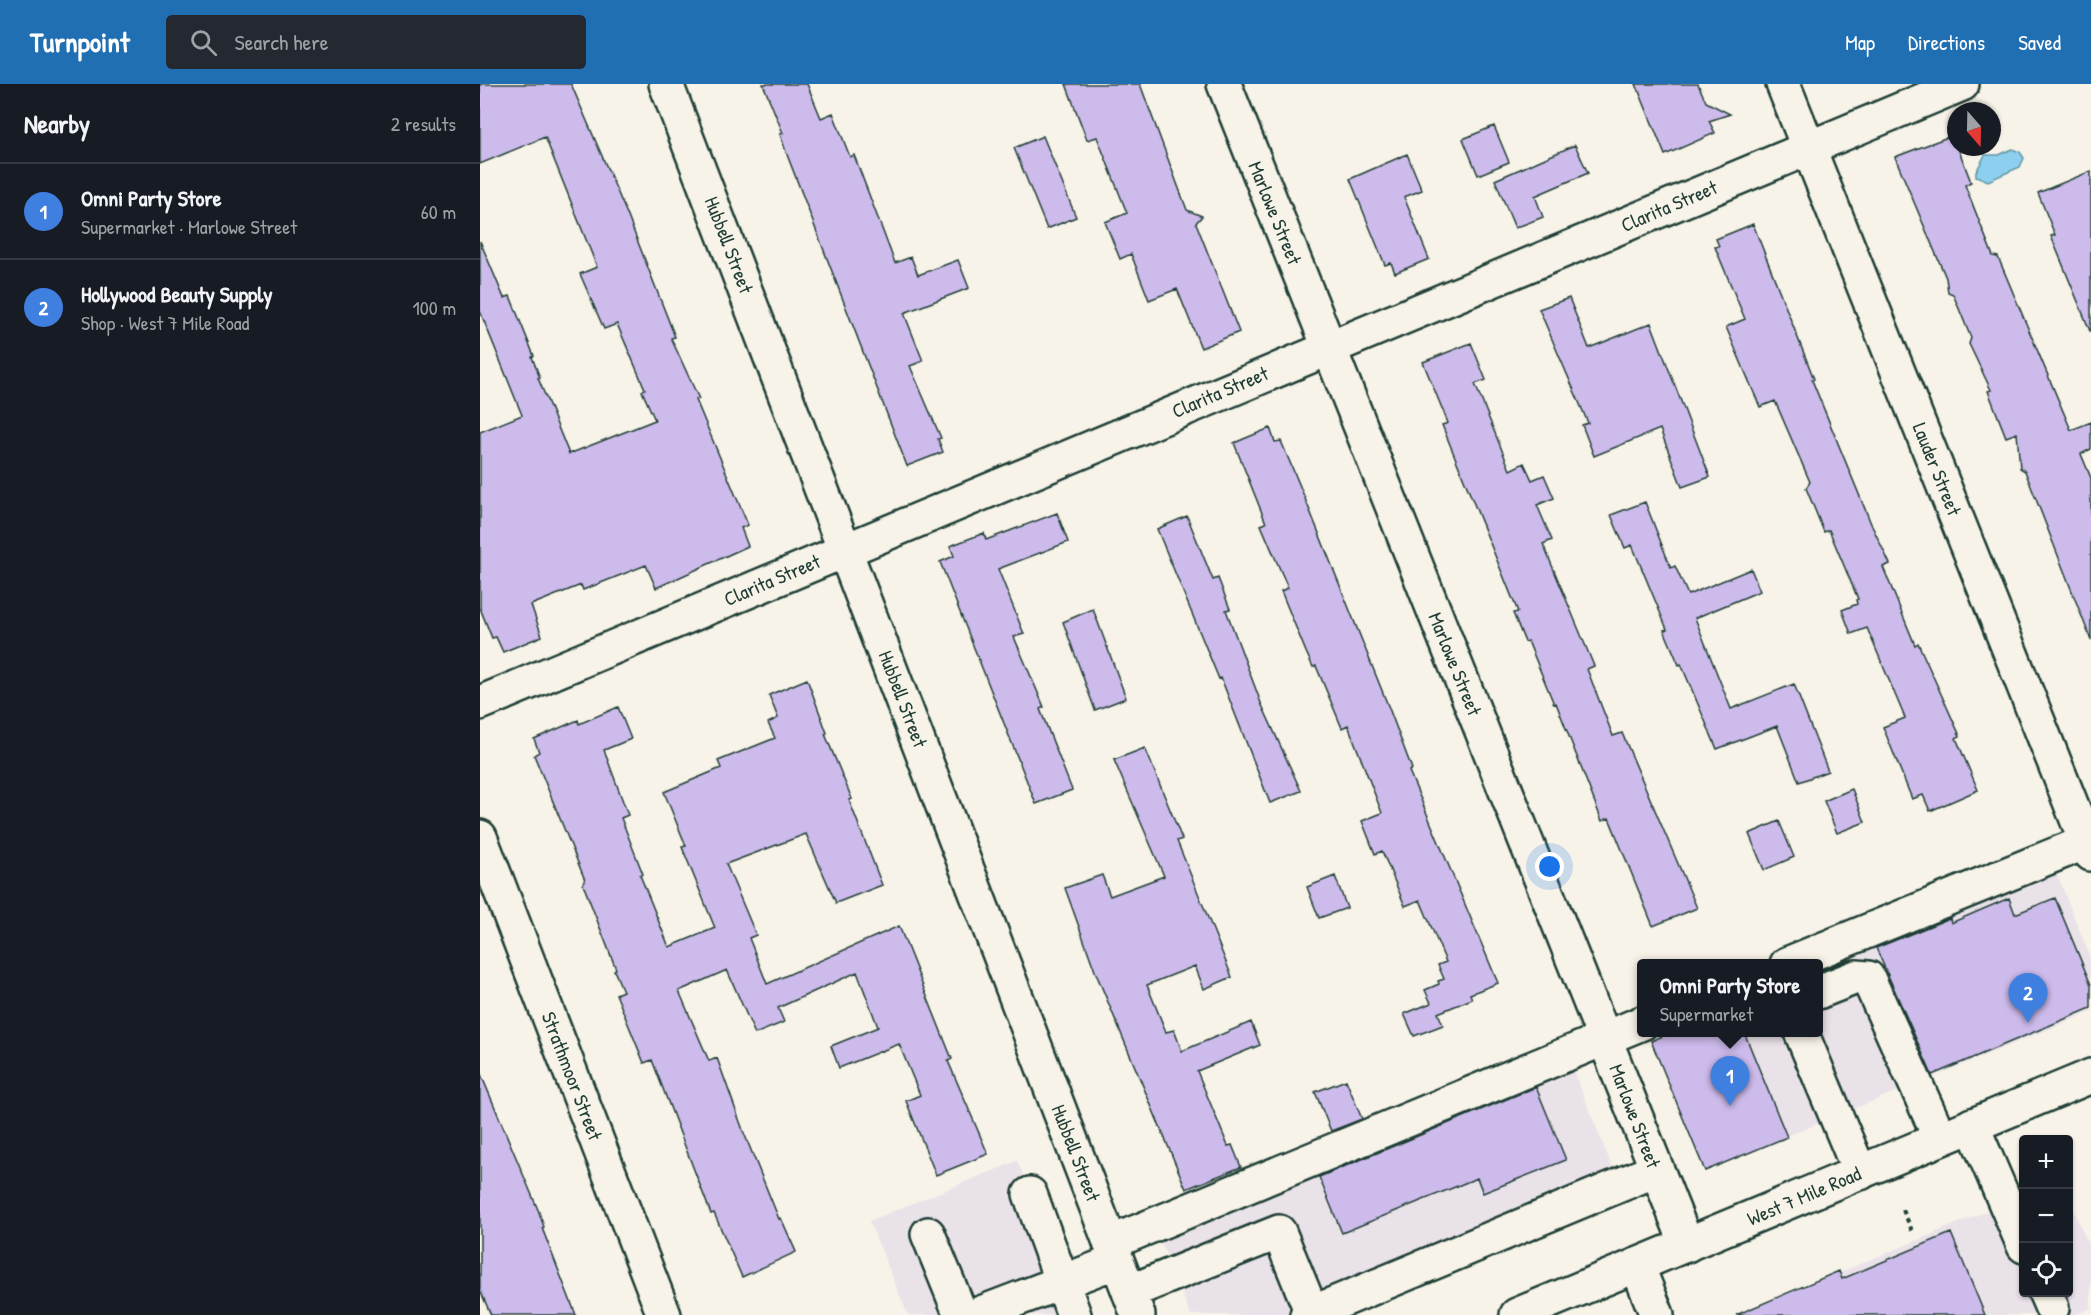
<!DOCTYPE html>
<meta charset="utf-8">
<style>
:root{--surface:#171b24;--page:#242831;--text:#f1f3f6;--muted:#9ea1a6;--line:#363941;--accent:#1f6fb2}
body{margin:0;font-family:"Patrick Hand",sans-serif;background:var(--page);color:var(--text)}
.controls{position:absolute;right:18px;bottom:18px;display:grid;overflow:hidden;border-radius:6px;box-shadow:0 2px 4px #0004}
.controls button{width:54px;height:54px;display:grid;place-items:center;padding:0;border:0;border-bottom:2px solid var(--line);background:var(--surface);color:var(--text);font:30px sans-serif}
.compass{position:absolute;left:1467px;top:18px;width:54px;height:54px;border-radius:50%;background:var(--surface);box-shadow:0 2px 4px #0004;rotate:160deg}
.you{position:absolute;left:1070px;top:783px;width:21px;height:21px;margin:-15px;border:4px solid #fff;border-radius:50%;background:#1a73e8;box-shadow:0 0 0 9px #1a73e833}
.badge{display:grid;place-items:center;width:39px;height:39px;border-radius:50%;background:var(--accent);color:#fff;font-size:20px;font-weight:700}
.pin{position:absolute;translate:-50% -50px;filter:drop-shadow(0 2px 3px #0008)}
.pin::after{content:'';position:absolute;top:32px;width:21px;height:18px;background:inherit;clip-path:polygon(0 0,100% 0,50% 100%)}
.popup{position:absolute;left:1157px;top:875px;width:186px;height:78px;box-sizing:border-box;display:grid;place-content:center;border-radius:6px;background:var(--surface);filter:drop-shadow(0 2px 4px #0005);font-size:20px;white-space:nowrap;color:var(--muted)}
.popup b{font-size:22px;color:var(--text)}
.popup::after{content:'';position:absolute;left:50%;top:100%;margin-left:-12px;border:12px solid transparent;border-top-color:var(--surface)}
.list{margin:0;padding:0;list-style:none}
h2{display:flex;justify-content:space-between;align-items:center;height:78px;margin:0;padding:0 24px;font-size:26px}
h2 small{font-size:20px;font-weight:400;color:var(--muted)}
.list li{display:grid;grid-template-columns:39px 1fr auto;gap:18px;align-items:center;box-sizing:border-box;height:96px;padding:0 24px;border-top:2px solid var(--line)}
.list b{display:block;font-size:22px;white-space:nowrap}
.list p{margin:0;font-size:20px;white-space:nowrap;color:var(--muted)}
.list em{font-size:20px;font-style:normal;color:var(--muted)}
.icon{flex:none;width:33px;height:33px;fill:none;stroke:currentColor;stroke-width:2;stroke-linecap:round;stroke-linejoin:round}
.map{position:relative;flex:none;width:1611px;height:1231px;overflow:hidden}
header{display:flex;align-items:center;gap:36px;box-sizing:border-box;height:84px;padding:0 30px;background:var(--accent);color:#fff}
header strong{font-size:28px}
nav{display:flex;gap:33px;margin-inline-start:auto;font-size:21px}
.search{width:420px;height:54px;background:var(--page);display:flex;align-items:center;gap:15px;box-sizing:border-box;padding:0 21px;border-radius:6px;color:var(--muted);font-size:22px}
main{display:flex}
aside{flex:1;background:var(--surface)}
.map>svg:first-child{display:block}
.built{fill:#eae2e9}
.water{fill:#8dcfee;stroke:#6195a4;stroke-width:1.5}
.building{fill:#cdbbec;stroke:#1f3d34;stroke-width:1.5}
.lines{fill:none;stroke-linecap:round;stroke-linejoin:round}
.minor-casing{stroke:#1f3d34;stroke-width:38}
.major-casing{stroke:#1f3d34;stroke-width:38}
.path{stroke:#1f3d34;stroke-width:4;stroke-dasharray:4.5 4.5;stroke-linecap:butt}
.minor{stroke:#f7f3e8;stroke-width:33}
.major{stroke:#f7f3e8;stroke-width:33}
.labels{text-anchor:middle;stroke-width:4.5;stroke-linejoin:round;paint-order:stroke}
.street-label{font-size:20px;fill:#1f3d34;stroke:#f7f3e8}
</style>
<header>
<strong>Turnpoint</strong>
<div class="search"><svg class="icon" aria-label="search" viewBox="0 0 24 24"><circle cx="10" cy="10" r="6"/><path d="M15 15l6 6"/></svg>Search here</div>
<nav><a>Map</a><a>Directions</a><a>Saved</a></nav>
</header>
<main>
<aside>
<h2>Nearby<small>2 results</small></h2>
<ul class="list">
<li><span class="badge" style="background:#3f7fe0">1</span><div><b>Omni Party Store</b><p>Supermarket · Marlowe Street</p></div><em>60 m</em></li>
<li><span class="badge" style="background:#3f7fe0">2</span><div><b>Hollywood Beauty Supply</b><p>Shop · West 7 Mile Road</p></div><em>100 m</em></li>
</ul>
</aside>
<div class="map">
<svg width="1611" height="1231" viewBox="0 0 1611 1231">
<rect width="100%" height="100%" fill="#f7f3e8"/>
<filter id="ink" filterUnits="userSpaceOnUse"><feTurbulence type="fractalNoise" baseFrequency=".0167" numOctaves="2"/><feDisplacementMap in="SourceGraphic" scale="12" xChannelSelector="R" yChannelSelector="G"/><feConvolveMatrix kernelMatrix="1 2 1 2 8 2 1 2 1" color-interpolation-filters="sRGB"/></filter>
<g filter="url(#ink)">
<!-- built -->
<path class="built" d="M1574 783 1611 875V928L1224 1086 1169 949 1338 948 1339 880Z
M1091 981 1146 1117 869 1231H711L678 1151Z
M537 1077 606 1231H428L389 1137Z
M1543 1112 1544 1208H1588L1589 1114 1611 1167V1224L1594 1231H1258Z"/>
<!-- water -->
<path class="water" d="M1532 65 1540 68 1544 74 1540 83 1508 97 1496 92V88L1505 71H1519Z"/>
<!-- building -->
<path class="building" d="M0 0H91L147 130 195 253 191 254 219 315 216 316 268 441 261 444 268 462 176 504 166 481 103 506 101 501 51 521 62 552 23 568 16 553 12 554 0 524V348L42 331 0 227V157L24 214 30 212 54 272 52 273 60 294H58L89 370 175 336 162 307 165 305 137 240 124 245 100 190 117 183 65 53 0 80Z
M283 0H327L341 34 353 29 370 73 374 71 415 179 431 173 438 191 478 176 489 204 424 229 443 277 430 282 461 354 458 355 463 368 427 382 306 68 300 50 303 49Z
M586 0H660L707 126 722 132 716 139 759 248 721 264 697 205 669 216 651 170 640 175 625 138 647 129 617 53 607 56Z
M1156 0H1218L1226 18 1250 30 1229 37 1235 49 1185 71Z
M1014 42 1029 78 998 91 983 55Z
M1473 51 1491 98 1485 101 1513 172 1518 173 1591 346 1611 338V365L1601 370 1611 394V556L1545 387 1540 384 1537 349 1526 353 1508 307 1511 306 1489 260 1491 254 1473 210 1468 208 1466 194 1415 73Z
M563 52 596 133 567 145 534 64Z
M1095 61 1108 89 1055 112 1063 133 1035 144 1015 96Z
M927 70 942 106 924 113 949 175 915 189 911 179 905 181 870 95Z
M1611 87V247H1610L1571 152 1575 151 1558 109Z
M1273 140 1334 295 1332 296 1392 442 1410 480 1403 483 1435 561 1438 559 1480 652 1476 654 1498 706 1450 727 1443 711 1432 715 1403 643 1425 634 1387 544 1371 550 1362 526 1377 520 1376 516 1378 515 1349 446 1344 448 1326 404 1330 398 1295 317 1280 323 1246 243 1265 235 1235 163 1239 162 1236 155Z
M1089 214 1109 264 1171 239 1230 393 1202 403 1180 345 1114 372 1102 341 1108 339 1059 225Z
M991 259 1006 296 995 300 1030 386 1044 379 1052 396 1064 391 1074 414 1057 421 1072 456 1063 460 1114 582 1107 585 1133 652 1142 649 1217 824 1173 842 1129 734 1122 737 1076 619 1074 620 1048 557 1045 558 1033 529 1038 528 962 341 968 339 943 278Z
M790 344 795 358 801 357 822 407 909 624 932 685 929 687 1018 899 990 910 992 915 958 929 963 941 934 952 924 930 951 919 945 906 959 900 958 897 964 895 958 881 966 878 940 816 925 822 902 767 895 770 882 737 902 729 868 641 862 644 836 582 833 583 826 568 801 507 808 504 781 441 786 439 754 359Z
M1165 418 1191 484 1195 482 1208 511 1271 485 1280 507 1215 534 1251 625 1314 600 1348 687 1319 698 1297 642 1237 665 1201 580 1199 581 1184 546 1187 545 1152 461 1145 464 1131 431Z
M577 429 588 458 518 485 544 550 534 553 564 623 560 625 592 706 556 720 460 478 474 472 470 462 504 449 506 456Z
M707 432 733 496 738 494 750 525 746 526 781 619 821 707 790 719 741 594 739 595 677 445Z
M613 525 646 614 615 626 583 538Z
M327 595 347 649 345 650 372 715 369 716 402 801 356 819 326 750 246 780 276 851 269 854 287 900 419 842 472 975 468 977 508 1070 456 1091 426 1017 440 1011 419 960 359 984 351 962 398 943 377 888 298 924 304 938 275 950 247 886 199 907 229 977 237 974 264 1049 299 1135 301 1134 316 1168 262 1193 234 1129 231 1130 172 976 164 979 136 910 143 907 134 886 136 885 103 800 105 796 54 671 59 668 54 655 98 636 99 640 138 623 151 655 124 666 148 731 141 734 163 790 160 791 189 863 235 844 202 763 206 762 184 708 241 684 238 677 295 654 288 639 298 634 289 611Z
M665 664 702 755 697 757 752 893 724 905 715 882 667 901 686 948 694 946 702 967 771 938 780 961 717 987 748 1062 752 1061 761 1083 706 1105 615 887 585 804 622 791 630 812 684 792 634 676Z
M1372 705 1385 738 1357 749 1344 717Z
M1299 737 1314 773 1284 786 1269 750Z
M855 792 867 824 839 834 827 803Z
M1529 814 1535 830 1575 814 1611 901V924L1452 991 1396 864 1470 834 1471 839Z
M1192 948H1264L1307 1053 1225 1087 1171 957Z
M0 988 59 1128 64 1143 62 1144 96 1231H11L0 1206Z
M866 996 882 1035 851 1047 835 1008Z
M1056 1003 1086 1076 1003 1109 997 1094 862 1149 839 1093Z
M1471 1149 1505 1231H1256L1359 1187 1362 1195Z"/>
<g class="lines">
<defs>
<path id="minor" d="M186 0 658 1231
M744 0 1207 1161
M1303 0 1611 770
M0 619 1482 0
M0 753 184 1231
M1307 880 1611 756
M1338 908 1376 893 1388 894 1460 1054
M1321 948 1380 1089
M1492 1041 1544 1162
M550 1110 594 1231
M448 1150 481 1231
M630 1159 1162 939
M1157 1181 1177 1231
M649 1208 799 1148 832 1229
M1565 1208 1572 1224
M496 1231 637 1177
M827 1231 1176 1086"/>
<path id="major" d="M1037 1231 1611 992"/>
</defs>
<!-- minor casing -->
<use href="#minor" class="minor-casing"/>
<!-- major casing -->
<use href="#major" class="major-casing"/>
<!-- path -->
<path class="path" d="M1423 1126 1433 1149"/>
<!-- minor -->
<use href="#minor" class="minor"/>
<!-- major -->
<use href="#major" class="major"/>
</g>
</g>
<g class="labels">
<!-- street labels -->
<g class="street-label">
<text transform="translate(1189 122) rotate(-23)" y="7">Clarita Street</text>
<text transform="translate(795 129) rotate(68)" y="7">Marlowe Street</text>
<text transform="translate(249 161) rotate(69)" y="7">Hubbell Street</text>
<text transform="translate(740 308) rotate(-23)" y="7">Clarita Street</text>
<text transform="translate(1457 385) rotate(68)" y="7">Lauder Street</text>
<text transform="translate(292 496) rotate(-23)" y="7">Clarita Street</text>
<text transform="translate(975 580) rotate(68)" y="7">Marlowe Street</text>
<text transform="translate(423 615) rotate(69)" y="7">Hubbell Street</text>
<text transform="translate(92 992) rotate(69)" y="7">Strathmoor Street</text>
<text transform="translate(1155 1032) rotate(69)" y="7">Marlowe Street</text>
<text transform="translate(596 1069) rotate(69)" y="7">Hubbell Street</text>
<text transform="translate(1324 1112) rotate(-23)" y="7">West 7 Mile Road</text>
</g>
</g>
</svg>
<div class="controls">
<button>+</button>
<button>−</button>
<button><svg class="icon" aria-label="locate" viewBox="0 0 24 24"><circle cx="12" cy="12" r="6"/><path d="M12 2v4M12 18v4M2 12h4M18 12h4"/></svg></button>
</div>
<svg class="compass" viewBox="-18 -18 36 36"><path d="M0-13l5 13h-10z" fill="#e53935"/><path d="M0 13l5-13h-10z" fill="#9ea1a6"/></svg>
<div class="you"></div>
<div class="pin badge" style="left:1250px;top:1022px;background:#3f7fe0">1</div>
<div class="popup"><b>Omni Party Store</b>Supermarket</div>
<div class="pin badge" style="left:1548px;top:939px;background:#3f7fe0">2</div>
</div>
</main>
